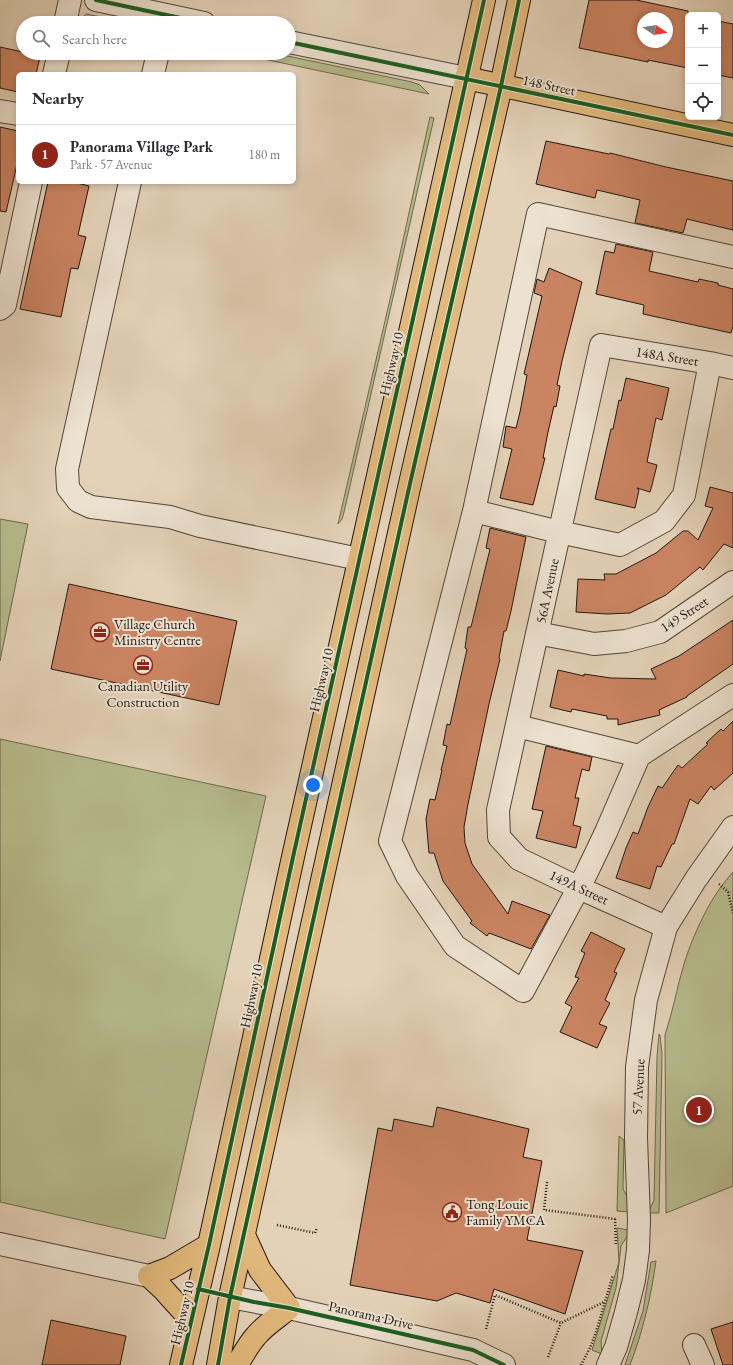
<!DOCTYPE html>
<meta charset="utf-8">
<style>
:root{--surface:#fff;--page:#f7f7f7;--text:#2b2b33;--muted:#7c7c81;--line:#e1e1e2;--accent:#8f2418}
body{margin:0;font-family:"EB Garamond",serif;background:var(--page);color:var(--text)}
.controls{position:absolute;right:12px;top:12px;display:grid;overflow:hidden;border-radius:6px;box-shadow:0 2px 6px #0003}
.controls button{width:36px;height:36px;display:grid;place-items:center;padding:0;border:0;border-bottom:1px solid var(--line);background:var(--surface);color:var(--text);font:20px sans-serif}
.compass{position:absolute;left:637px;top:12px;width:36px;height:36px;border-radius:50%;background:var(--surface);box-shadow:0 2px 6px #0003;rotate:102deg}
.you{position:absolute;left:313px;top:785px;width:14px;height:14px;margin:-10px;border:3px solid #fff;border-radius:50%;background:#1a73e8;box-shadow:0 0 0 6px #1a73e833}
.badge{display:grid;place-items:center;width:26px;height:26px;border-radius:50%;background:var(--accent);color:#fff;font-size:13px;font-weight:700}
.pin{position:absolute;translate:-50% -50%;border:2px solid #fff;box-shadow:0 1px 4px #0006}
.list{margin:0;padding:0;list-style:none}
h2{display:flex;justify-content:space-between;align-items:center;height:52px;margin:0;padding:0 16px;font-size:17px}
h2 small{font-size:13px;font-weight:400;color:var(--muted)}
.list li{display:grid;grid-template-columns:26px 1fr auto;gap:12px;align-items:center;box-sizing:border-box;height:60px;padding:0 16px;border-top:1px solid var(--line)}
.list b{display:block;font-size:15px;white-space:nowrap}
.list p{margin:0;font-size:13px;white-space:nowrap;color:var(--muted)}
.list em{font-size:13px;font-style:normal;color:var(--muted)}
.icon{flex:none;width:22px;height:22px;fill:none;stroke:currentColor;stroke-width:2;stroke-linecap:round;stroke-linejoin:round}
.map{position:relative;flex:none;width:733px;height:1365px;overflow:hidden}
.search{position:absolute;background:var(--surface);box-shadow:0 2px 6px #0003;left:16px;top:16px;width:280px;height:44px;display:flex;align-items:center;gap:10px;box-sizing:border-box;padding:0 14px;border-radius:22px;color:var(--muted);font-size:15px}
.panel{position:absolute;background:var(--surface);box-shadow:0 2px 6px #0003;left:16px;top:72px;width:280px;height:112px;border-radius:6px}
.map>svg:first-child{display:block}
.green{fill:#b6bb8d;stroke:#6c694e}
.building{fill:#cb8462;stroke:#211710;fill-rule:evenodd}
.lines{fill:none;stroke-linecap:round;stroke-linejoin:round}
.minor-casing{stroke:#52463a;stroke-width:24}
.major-casing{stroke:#211710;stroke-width:24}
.highway-casing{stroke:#211710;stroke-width:24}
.path{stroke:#211710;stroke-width:2.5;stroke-dasharray:1 2;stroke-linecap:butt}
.minor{stroke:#ede2d1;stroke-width:22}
.major{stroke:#e2b97c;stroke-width:22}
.highway{stroke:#e2b97c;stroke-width:22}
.cycleway-casing{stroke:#ede2d1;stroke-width:6}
.cycleway{stroke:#1b5e20;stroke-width:4}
.labels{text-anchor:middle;stroke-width:4;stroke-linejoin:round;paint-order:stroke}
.street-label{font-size:14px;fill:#211710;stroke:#ede2d1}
.poi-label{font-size:14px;fill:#211710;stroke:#ede2d1;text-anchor:start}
</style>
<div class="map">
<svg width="733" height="1365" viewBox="0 0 733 1365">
<rect width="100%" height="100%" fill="#e4d2b8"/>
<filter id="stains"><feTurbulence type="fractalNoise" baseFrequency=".005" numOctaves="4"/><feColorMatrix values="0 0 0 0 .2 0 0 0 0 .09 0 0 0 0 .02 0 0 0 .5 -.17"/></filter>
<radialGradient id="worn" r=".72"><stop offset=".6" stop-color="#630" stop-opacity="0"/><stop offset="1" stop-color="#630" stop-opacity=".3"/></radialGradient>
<!-- green -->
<path class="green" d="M86 14 130 23H93L80 20Z
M235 53H273L412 82 420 85 429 94Z
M430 117 434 118 344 512 342 519 338 524 391 295Z
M0 519 28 524 0 661Z
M0 739 266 796 165 1239 0 1202Z
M733 872V1186L666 1213 665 1035C673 1011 677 987 684 964 691 941 703 914 716 894 721 886 727 879 733 872Z
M659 1034 660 1035 662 1054 659 1213H648L654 1200 657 1057Z
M619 1136 624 1140 623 1189 629 1200V1212L617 1211Z
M617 1228 628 1230V1235L621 1246 616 1288 601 1341 602 1354 592 1350 619 1262Z
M656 1261C651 1297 643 1331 630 1365H625L643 1311 651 1262Z"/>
<!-- building -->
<path class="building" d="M589 0H636L688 11V68L648 60V62L579 48ZM643 18H667V42H643Z
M718 21 733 24V78L718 75Z
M0 47 23 52V53H41L36 74H18V92L0 88Z
M0 127 18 131V160L6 212 0 211Z
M546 141 609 154 610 153 666 167 733 181V230L687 219 683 233 635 223 640 200 597 190 595 198 536 184Z
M48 182H73L89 186 78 235 86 237 78 269 71 268 61 317 20 309Z
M616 244 653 252 649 271 698 282 699 279 718 283V285L733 289V326L731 333 643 314 644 305 596 294 605 251 614 253Z
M549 268 582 282 562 361 557 385 560 386 556 407 554 406 548 432 543 458H545L533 505 500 498 512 449 503 447 506 426 516 428 520 412 527 375 524 374 542 296 534 293 537 279 544 282Z
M626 378 669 388 662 420 656 418 647 462 657 465 652 485 650 492 637 488 639 490 635 508 595 499 611 429H613L619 400 621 401Z
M710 487 733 493V548L724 544 703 570 700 567 666 595 630 613 607 614 576 612 578 579 605 580 604 574H616L656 553 683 531H688L698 540 713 508 705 506Z
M490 528 526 537 511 611 506 631H504L499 658 500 659 489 704 468 804 464 827 465 843 472 864 508 914 512 901 550 915 531 949 489 933 487 936 470 923 472 921 443 881 434 853H429L426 819 430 799 435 800 442 770H441L447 746 443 745 447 724 450 725 467 649 465 648 468 627H471L490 549 486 548Z
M69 584 237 621 219 705 51 669Z
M733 620V664L687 696V697L659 710 660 715 618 725V719H607V716L572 709 571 712 550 707 558 670 584 676V674L611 678 656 679 651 669 679 656Z
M733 721V773L714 790 711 786 698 804 690 799 674 844H672L661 867 657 866 650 889 616 878 626 848 633 832 638 834 648 807 658 786 662 788 678 765 682 768 708 744 706 743 721 729 723 731Z
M546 746 592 757 589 771 582 769 575 798H579L573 825 581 827 576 848 536 838 543 811 532 809Z
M591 932 625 949 614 972 617 973 605 1000 610 1003 599 1024 607 1027 597 1048 560 1032 572 1007 565 1003 579 978 575 977 585 953 581 951Z
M437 1107 529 1129 523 1157 542 1161 527 1240 583 1251 565 1314 494 1289 490 1303 456 1293 437 1301 350 1285 378 1128 392 1131 394 1119 433 1127Z
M51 1320 126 1336 120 1365H42Z
M733 1322V1365H723L711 1329Z"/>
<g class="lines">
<defs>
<path id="minor" d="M96 0 204 23
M65 23 70 0
M289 42 466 78
M54 74 59 53
M153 74 158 53
M0 111 18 114
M130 182 67 469 68 488 78 501 91 507 170 517 200 526 359 559
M0 309 5 305 31 182
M474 511 559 532 620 545 664 521 684 495 710 363
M537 633 594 644 626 641 660 632 733 582
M517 726 639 756 733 695
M639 756 606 832 586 874 523 991 455 946 407 876 390 841 474 511 538 214 733 257
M666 927 579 888 519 859 499 837 498 810 601 345 710 363 733 368
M0 1244 149 1276
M230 1297 289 1308 473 1350 504 1365
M694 1345 703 1365
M608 1365 616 1347 626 1312 634 1280 638 1250 639 1220 636 1138 637 1067 646 1000 666 927 696 879 733 827"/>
<path id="major" d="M466 78 733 135"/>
<path id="highway" d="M191 1320 163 1289 149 1276 170 1268 209 1245
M181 1365 209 1245 293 857 484 0
M218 1365 230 1297 278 1079 409 488 501 86 519 0
M237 1365C243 1355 248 1345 256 1336 265 1325 278 1317 289 1308L260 1270 244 1235"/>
</defs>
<!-- minor casing -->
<use href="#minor" class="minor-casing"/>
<!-- major casing -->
<use href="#major" class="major-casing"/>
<!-- highway casing -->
<use href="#highway" class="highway-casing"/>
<!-- path -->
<path class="path" d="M719 884 728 892 733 913
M547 1182 544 1210 616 1219
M615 1219 616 1246
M277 1225 315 1233 317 1227
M486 1329 495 1295 561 1323 604 1302
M548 1357 561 1323
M581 1365 590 1348 596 1332 613 1275"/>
<!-- minor -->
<use href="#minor" class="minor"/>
<!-- major -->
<use href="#major" class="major"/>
<!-- highway -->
<use href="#highway" class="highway"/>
<defs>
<path id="cycleway" d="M96 0 204 23
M289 42 733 135
M198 1289 254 1302 289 1308 473 1350 504 1365
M181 1365 209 1245 293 857 484 0
M218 1365 230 1297 278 1079 409 488 501 86 519 0"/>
</defs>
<!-- cycleway casing -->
<use href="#cycleway" class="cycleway-casing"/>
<!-- cycleway -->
<use href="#cycleway" class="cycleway"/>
</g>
<!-- icons -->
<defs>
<symbol id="office-ring" viewBox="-11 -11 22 22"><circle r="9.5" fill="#ede2d1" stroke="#8f2418" stroke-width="1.5"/><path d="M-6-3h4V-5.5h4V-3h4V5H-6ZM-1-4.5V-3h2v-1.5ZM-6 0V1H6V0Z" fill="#8f2418"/></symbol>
<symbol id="civic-ring" viewBox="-11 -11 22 22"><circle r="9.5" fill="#ede2d1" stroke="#8f2418" stroke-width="1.5"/><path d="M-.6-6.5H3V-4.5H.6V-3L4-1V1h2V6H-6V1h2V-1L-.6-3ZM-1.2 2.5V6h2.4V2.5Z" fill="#8f2418"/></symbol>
</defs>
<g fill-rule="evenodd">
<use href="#office-ring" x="89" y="621" width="22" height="22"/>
<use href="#office-ring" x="132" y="654" width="22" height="22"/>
<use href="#civic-ring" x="441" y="1201" width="22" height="22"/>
</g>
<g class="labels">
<!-- street labels -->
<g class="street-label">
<text transform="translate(549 85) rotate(12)" y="5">148 Street</text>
<text transform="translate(667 356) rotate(9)" y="5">148A Street</text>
<text transform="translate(391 364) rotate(-77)" y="5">Highway 10</text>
<text transform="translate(547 591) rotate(-78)" y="5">56A Avenue</text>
<text transform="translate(684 614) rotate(-33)" y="5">149 Street</text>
<text transform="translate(321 680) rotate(-77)" y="5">Highway 10</text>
<text transform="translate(579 887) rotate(25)" y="5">149A Street</text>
<text transform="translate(251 996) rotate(-78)" y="5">Highway 10</text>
<text transform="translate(638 1087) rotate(-87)" y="5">57 Avenue</text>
<text transform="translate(182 1313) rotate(-77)" y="5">Highway 10</text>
<text transform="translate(371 1315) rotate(13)" y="5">Panorama Drive</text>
</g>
<!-- poi labels -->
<g class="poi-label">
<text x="114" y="629">Village Church<tspan x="114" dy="16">Ministry Centre</tspan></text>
<text x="143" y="691" text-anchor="middle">Canadian Utility<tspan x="143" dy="16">Construction</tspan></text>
<text x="466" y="1209">Tong Louie<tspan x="466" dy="16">Family YMCA</tspan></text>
</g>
</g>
<rect width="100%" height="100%" filter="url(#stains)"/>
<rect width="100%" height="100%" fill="url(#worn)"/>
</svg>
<div class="controls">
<button>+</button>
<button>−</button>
<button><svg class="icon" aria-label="locate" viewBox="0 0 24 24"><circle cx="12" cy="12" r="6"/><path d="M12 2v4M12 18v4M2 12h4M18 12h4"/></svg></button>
</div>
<svg class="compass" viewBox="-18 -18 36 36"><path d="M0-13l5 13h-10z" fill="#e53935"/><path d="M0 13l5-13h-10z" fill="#7c7c81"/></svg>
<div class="you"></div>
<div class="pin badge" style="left:699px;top:1110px">1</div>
<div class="search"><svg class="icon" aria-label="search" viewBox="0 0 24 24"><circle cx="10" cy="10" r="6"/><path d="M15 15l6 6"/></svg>Search here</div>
<section class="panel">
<h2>Nearby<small></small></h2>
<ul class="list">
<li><span class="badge">1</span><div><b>Panorama Village Park</b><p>Park · 57 Avenue</p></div><em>180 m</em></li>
</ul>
</section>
</div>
